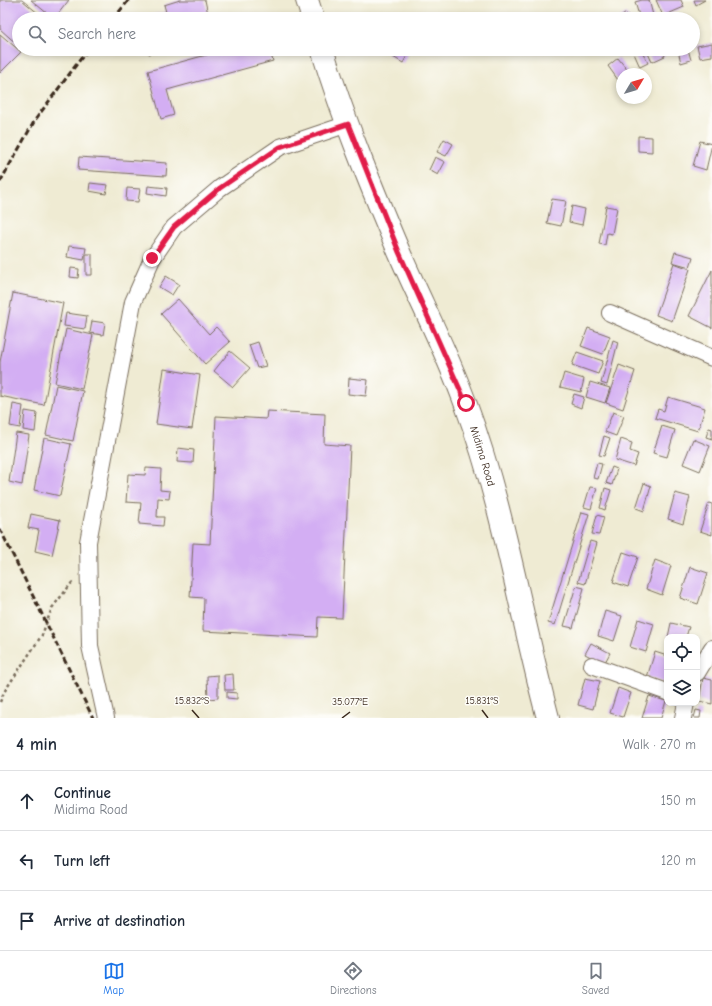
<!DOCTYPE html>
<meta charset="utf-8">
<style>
:root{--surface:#fff;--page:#f6f6f7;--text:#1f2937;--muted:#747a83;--line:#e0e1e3;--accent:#1a73e8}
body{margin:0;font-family:"Comic Neue",sans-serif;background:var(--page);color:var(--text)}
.controls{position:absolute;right:12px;bottom:12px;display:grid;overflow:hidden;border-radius:8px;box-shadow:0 2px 6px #0003}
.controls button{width:36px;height:36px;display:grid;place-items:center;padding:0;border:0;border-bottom:1px solid var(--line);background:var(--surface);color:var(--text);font:20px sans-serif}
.compass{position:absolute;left:616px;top:68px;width:36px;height:36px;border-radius:50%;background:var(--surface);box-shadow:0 2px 6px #0003;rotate:52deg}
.stop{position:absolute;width:12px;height:12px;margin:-9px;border:3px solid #e11d48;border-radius:50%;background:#fff}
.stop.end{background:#e11d48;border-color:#fff;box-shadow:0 1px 4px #0008}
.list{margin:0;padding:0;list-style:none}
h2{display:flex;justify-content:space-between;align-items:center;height:52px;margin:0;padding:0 16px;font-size:17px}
h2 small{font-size:13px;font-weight:400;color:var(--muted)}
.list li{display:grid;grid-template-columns:26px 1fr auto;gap:12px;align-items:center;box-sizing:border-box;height:60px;padding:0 16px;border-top:1px solid var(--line)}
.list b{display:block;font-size:15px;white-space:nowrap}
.list p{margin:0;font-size:13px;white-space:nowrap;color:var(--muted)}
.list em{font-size:13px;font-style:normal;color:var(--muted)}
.icon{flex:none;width:22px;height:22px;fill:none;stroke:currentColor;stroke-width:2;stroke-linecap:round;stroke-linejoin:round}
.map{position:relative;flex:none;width:712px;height:718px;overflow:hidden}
.search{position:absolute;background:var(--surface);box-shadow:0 2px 6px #0003;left:12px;right:12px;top:12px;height:44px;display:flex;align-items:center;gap:10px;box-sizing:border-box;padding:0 14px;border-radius:22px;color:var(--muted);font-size:15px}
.sheet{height:232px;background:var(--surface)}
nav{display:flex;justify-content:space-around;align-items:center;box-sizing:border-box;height:56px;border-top:1px solid var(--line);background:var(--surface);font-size:11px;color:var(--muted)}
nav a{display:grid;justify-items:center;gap:2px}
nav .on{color:var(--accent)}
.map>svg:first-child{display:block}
.building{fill:#d3aef3}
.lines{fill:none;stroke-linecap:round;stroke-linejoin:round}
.minor-casing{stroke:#7a6e5d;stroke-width:18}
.primary-casing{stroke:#7a6e5d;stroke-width:24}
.path{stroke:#7a6e5d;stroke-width:2.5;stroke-dasharray:3 3;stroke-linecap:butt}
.minor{stroke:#fff;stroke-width:16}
.primary{stroke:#fff;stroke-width:22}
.rail{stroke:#3b2a1e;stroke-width:3;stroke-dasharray:6 3;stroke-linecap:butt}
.route{stroke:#e11d48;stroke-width:5}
.ticks{fill:none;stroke:#3b2a1e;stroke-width:1.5}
.labels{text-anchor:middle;stroke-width:3;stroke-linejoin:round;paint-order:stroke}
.street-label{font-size:11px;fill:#3b2a1e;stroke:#fdfcf7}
.ticks-label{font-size:10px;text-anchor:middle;fill:#3b2a1e;stroke:#fdfcf7;stroke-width:3;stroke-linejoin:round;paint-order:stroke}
</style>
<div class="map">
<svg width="712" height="718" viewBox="0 0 712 718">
<rect width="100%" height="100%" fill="#fdfcf7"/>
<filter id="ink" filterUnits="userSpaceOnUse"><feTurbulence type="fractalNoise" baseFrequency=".025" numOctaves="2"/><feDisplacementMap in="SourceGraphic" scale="8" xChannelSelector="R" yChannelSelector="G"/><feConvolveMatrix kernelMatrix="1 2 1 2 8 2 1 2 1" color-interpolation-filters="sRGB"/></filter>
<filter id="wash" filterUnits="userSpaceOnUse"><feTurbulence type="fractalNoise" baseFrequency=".012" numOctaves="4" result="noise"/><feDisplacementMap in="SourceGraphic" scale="16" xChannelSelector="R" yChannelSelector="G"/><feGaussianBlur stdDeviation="0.9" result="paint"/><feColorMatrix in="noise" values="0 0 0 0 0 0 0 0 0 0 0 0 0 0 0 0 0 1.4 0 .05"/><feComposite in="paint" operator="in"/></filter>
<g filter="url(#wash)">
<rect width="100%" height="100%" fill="#efebd3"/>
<g id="blocks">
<!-- building -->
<path class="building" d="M0 0H22L45 19H19V46L0 29Z
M31 0H69L54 19Z
M180 0H205L209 19H168L164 5Z
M642 0H649L654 19H640L635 2Z
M656 0H681L684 7 663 16Z
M694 0H705L696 5Z
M165 12 167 19H153L152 15Z
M626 13 630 19H618Z
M399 14 407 19H396Z
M0 34 21 52 0 73Z
M712 43V56L700 58 697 46Z
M147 49H165L166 50 149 54Z
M216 49H269L273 61 167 90 174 115 161 119 148 71 217 52Z
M391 49H411L403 63 388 54Z
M632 49H641L648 63 640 67Z
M646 49H662L665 56 652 62Z
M684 49H688L691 60 681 63 678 50Z
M618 58 629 72 622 74V77L618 80 608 66Z
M638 136 652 137V152L638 151Z
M444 139 453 144 446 156 437 152Z
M700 141 712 144 706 170 693 166Z
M79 157 167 163 166 176 78 170Z
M435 157 445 162 438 175 429 170Z
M90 183 108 185 106 194 89 191Z
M148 186 167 188 166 196 147 193Z
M127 188 140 189 138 202 126 201Z
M552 199 566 201 561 226 547 223Z
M572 206 585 209 582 225 569 222Z
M606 206 617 208 612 234 607 233 605 245 599 244Z
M69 246 86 248 84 260 67 257Z
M675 252 693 257 690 267 672 262Z
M86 254H92V275H86Z
M674 263 690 269 672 321 656 315Z
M71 268 79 269 78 278 70 277Z
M712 270V328L689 316Z
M166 276 179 284 172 295 159 287Z
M13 293 63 303 44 405 0 396V362Z
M178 299 209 334 216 327 230 342 205 364 161 314Z
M66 313 87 316 85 329 64 326Z
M92 321 105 323 103 335 90 333Z
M588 328 610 336 603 354 581 346Z
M66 329 93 335 82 389 55 383Z
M613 340 618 342 607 385 601 383Z
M258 342 266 366 257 368 249 345Z
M230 351 250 368 233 387 214 371Z
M577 352 603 361 598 374 572 365Z
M619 365 635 371 623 409 606 403Z
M164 369 200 375 192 429 156 424Z
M564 373 584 379 581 392 560 387Z
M349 378 368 380 366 396 348 394Z
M590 382 610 388 605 403 586 397Z
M56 385 83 391 73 441 46 435Z
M574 394 584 397 581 408 571 404Z
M668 397 705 408 698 431 655 418 658 409 664 411Z
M13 404 23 406 20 428 10 426Z
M25 411 37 413 35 432 23 430Z
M267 411 325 414 324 444 350 446 342 618 318 617 317 637 203 631 204 598 190 597 193 543 210 544 216 416 266 419Z
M613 412 624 416 616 436 605 432Z
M662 426 675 430 667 457 653 453Z
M709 428 712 429V439L706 437Z
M16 433 29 435 22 485 9 482Z
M604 436 610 438 604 456 599 455Z
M44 438 71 444 60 496 34 490Z
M621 439 632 443 630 451 638 454 634 466 615 460Z
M693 439 710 446 700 471 683 464Z
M178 448 194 450 193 463 177 462Z
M597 463 602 464 598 479 593 478Z
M612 467 617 469 612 485 606 483Z
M146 468 161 469 160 490 170 491 169 499 158 498 157 517H164L163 526 139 524 141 503 126 502 128 474 145 475Z
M644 483 651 486 644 511 636 508Z
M590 487 597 488 591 509 584 507Z
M605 488 611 490 605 510 600 508Z
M675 493 690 497 683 524 668 519Z
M709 503 712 504V535L700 531Z
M582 512 589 514 555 625 548 623Z
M31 514 60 520 52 555 35 551 39 530 28 528Z
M597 515 604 517 599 535 592 534Z
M590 541 597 543 585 584 578 582Z
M623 552 638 557 628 587 613 582Z
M655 560 671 566 662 595 646 589Z
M690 567 708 573 698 604 680 598Z
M576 586 584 588 573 628 564 626Z
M605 611 622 616 614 641 598 636Z
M638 619 654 624 646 652 630 647Z
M671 623 689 627 686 637H668Z
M591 643 610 653 604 664 585 654Z
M655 652 667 656V684L647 677Z
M233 674 234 690H225L224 675Z
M218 675V698L208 699 207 676Z
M585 678 600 681 593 709 578 705Z
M703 678 712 680V704L699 701Z
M618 688 631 693 623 717 610 713Z
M227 692 237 693V699L227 698Z
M649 696 666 701 661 718H642Z
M696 710 701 711 700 718H694Z"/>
</g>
</g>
<g filter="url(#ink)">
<use href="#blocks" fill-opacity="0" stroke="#7a6e5d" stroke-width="1"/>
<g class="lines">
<defs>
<path id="minor" d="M610 313 712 358
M592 665 667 692
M697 673 712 648
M106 718 90 646 88 542 133 302 152 259 174 227 220 188 280 147 348 124
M683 718 686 703"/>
<g id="primary">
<path d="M307 0 313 19"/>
<path id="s1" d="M322 49C343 118 371 186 399 252 421 303 447 352 466 405 504 507 520 614 548 718"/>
</g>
</defs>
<!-- minor casing -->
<use href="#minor" class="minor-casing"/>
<!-- primary casing -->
<use href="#primary" class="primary-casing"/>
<!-- path -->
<path class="path" d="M0 702 4 692 42 635 52 608 74 580"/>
<!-- minor -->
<use href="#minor" class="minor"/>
<!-- primary -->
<use href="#primary" class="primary"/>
<!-- rail -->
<path class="rail" d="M113 19 129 0
M0 182 35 120 88 49
M0 529 93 718"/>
</g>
</g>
<g class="lines" filter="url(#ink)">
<!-- route -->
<path class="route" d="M152 258 174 227 220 188 280 147 348 124 399 252 466 403"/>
</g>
<!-- ticks -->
<path class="ticks" d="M192 710 199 718M482 710 488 718M342 718 350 712"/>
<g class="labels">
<!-- street labels -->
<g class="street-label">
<text dy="4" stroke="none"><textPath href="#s1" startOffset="438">Midima Road</textPath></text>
</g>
</g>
<g class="ticks-label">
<text x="192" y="704">15.832°S</text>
<text x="482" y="704">15.831°S</text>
<text x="350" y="705">35.077°E</text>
</g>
</svg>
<div class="controls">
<button><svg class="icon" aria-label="locate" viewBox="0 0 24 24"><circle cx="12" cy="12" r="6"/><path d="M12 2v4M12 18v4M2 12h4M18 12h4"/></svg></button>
<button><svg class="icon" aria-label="layers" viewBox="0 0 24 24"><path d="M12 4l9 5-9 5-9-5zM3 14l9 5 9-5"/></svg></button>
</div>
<svg class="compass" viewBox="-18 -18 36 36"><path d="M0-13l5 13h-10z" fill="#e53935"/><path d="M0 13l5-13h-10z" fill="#747a83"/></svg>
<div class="stop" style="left:466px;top:403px"></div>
<div class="stop end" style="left:152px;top:258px"></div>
<div class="search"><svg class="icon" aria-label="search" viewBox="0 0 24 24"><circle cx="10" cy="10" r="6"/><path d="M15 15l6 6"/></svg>Search here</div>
</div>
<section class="sheet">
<h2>4 min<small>Walk · 270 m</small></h2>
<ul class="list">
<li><svg class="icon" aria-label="ahead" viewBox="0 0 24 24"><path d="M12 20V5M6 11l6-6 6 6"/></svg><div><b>Continue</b><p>Midima Road</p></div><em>150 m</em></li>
<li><svg class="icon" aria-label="left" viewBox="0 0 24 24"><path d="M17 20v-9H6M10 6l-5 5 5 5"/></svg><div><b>Turn left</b></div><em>120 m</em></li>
<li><svg class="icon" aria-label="arrive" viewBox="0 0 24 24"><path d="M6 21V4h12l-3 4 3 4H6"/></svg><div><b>Arrive at destination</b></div></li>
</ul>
</section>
<nav>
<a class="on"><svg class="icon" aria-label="map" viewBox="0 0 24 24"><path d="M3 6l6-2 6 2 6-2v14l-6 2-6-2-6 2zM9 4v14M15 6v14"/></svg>Map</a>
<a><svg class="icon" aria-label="directions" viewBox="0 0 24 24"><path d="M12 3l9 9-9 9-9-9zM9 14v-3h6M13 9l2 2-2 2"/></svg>Directions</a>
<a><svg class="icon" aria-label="saved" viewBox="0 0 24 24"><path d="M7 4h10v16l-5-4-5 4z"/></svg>Saved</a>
</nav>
